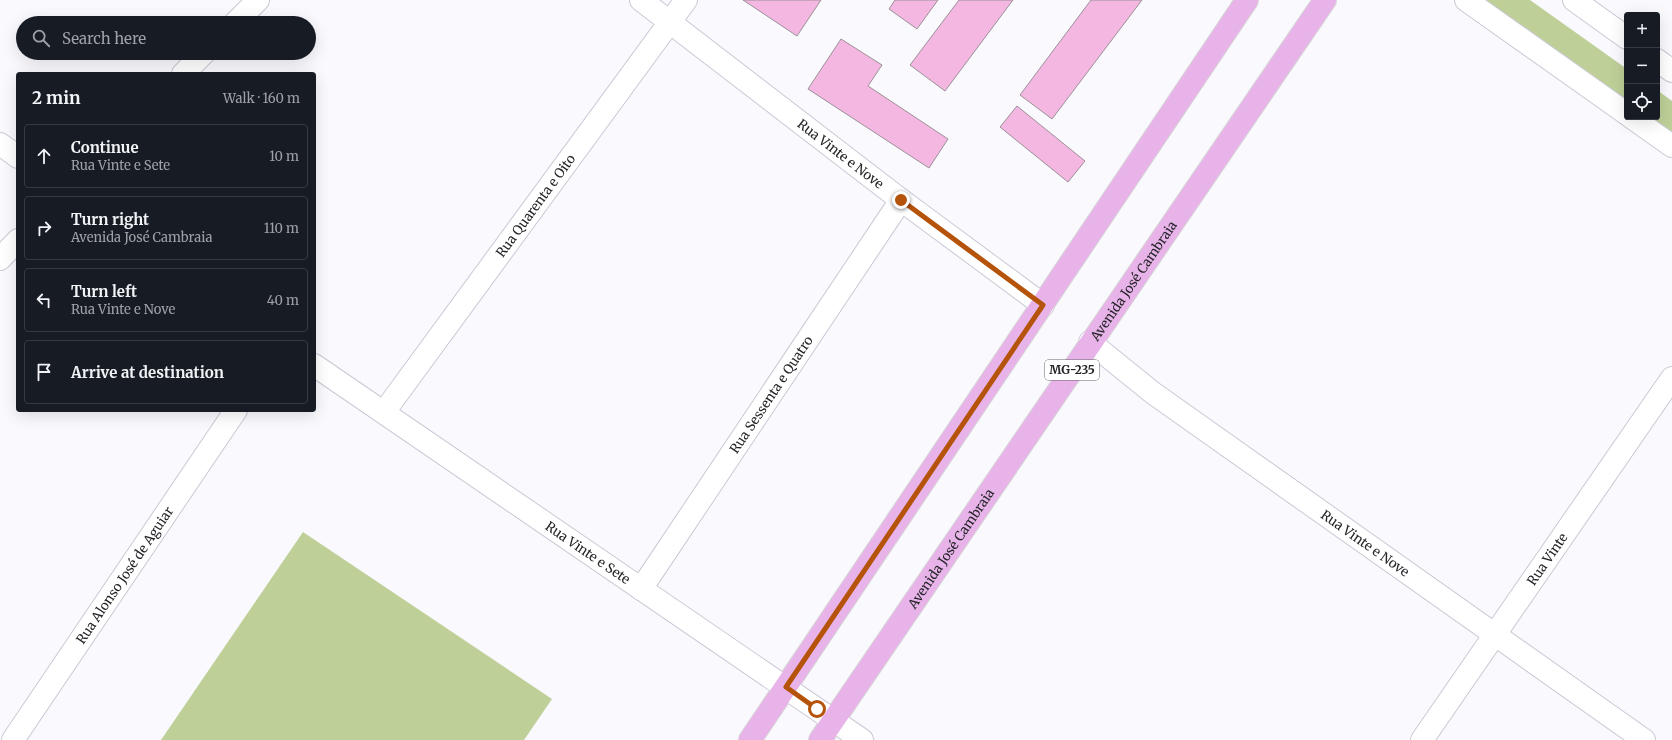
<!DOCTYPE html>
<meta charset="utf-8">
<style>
:root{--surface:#171b24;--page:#242831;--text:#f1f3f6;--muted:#9ea1a6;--line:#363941}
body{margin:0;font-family:Merriweather,serif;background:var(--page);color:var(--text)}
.controls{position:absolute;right:12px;top:12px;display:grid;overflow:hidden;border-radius:4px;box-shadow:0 4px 16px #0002}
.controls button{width:36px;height:36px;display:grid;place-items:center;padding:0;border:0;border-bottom:1px solid var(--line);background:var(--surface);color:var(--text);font:20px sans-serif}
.stop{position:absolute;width:12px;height:12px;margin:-9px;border:3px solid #b45309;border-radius:50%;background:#fff}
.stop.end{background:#b45309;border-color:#fff;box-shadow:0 1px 4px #0008}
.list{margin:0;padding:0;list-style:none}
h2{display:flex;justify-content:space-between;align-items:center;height:52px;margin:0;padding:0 16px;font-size:17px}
h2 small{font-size:13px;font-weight:400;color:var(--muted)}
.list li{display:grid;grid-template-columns:26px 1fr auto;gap:12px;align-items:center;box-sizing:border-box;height:64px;margin:0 8px 8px;padding:0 8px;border:1px solid var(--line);border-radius:4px}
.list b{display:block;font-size:15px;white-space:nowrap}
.list p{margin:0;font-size:13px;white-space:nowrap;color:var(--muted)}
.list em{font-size:13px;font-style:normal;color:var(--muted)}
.icon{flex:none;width:22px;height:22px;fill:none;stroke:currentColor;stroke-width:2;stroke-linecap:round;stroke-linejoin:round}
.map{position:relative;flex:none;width:1672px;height:740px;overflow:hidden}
.search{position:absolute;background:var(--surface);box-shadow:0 4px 16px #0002;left:16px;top:16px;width:300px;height:44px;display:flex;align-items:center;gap:10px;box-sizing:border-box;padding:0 14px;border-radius:22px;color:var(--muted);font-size:15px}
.panel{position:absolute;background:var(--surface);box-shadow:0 4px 16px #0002;left:16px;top:72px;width:300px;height:340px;border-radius:4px}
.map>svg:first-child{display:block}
.green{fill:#bed098}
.building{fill:#f4b7e2;stroke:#9b9097}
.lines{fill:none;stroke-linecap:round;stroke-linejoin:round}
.minor-casing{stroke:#cac9d5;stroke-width:24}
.major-casing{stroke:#d8d8d8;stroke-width:24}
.minor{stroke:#fff;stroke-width:22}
.major{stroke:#e8b3e9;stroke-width:22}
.route{stroke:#b45309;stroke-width:5}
.labels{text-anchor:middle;stroke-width:3.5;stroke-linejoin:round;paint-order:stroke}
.shield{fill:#fff;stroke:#666669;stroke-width:1}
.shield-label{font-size:12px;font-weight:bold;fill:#252529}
.street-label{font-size:13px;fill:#252529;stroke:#fff}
</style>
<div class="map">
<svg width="1672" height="740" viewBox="0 0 1672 740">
<rect width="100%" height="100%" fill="#faf9fe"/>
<!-- green -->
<path class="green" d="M1484 0H1530L1627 69V101Z
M1657 90 1672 101V132L1650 117H1657Z
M303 532 552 699 524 740H161Z"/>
<!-- building -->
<path class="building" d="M743 0H821L797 36Z
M895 0H938L917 29 889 9Z
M959 0H1013L945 91 910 65Z
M1091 0H1142L1052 119 1020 95Z
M841 39 882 65 868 86 948 139 929 168 808 89Z
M1017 106 1085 161 1068 182 1000 127Z"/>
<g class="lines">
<defs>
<g id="minor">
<path id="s1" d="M641 0 901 200 1043 305"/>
<path d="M1466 0 1627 114"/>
<path d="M1574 0 1627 38"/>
<path d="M235 23 258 0"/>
<path d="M1657 60 1672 71"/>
<path d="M183 74 204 53"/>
<path d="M1631 117 1672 146"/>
<path d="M0 144 18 157"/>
<path d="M0 259 18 240"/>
<path id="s2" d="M1090 342 1153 393 1644 740"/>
<path id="s3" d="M314 365 862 740"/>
<path id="s4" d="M384 412 686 0"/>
<path id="s5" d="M641 589 901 200"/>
<path id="s6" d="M13 740 236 410"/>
<path id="s7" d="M1422 740 1672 378"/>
</g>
<g id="major">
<path d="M750 740 1247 0"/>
<path id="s8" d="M820 740 1325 0"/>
</g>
</defs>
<!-- minor casing -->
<use href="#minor" class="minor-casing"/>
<!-- major casing -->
<use href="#major" class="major-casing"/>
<!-- minor -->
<use href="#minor" class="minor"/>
<!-- major -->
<use href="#major" class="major"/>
</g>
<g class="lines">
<!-- route -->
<path class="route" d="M817 709 786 687 1043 305 901 200"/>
</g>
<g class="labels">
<!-- shield labels -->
<rect class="shield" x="1045" y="360" width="54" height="20" rx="3"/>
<g class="shield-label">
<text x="1072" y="374">MG-235</text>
</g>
<!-- street labels -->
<g class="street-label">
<text dy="5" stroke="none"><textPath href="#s1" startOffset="252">Rua Vinte e Nove</textPath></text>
<text dy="5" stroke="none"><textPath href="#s4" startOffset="256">Rua Quarenta e Oito</textPath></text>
<text dy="5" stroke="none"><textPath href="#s8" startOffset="556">Avenida José Cambraia</textPath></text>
<text dy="5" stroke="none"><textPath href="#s5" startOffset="234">Rua Sessenta e Quatro</textPath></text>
<text dy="5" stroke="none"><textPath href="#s2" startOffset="341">Rua Vinte e Nove</textPath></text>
<text dy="5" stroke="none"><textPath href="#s8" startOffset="232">Avenida José Cambraia</textPath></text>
<text dy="5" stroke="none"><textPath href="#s3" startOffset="332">Rua Vinte e Sete</textPath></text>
<text dy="5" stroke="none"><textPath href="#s7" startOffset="220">Rua Vinte</textPath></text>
<text dy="5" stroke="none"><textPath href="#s6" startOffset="199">Rua Alonso José de Aguiar</textPath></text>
</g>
</g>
</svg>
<div class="controls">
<button>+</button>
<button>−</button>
<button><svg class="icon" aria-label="locate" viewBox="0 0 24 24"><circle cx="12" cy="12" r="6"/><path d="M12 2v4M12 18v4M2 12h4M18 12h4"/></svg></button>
</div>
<div class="stop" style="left:817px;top:709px"></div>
<div class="stop end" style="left:901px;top:200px"></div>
<div class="search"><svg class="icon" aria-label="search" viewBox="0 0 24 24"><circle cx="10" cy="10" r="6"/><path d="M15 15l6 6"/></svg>Search here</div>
<section class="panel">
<h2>2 min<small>Walk · 160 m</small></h2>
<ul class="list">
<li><svg class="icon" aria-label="ahead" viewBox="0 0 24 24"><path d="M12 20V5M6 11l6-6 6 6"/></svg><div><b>Continue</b><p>Rua Vinte e Sete</p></div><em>10 m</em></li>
<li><svg class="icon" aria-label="right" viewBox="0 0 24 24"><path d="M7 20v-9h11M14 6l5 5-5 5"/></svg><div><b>Turn right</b><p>Avenida José Cambraia</p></div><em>110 m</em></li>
<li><svg class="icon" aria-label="left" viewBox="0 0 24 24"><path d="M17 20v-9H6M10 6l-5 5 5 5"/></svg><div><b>Turn left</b><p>Rua Vinte e Nove</p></div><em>40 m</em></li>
<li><svg class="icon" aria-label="arrive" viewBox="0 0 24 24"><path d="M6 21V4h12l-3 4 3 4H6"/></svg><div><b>Arrive at destination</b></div></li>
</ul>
</section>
</div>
